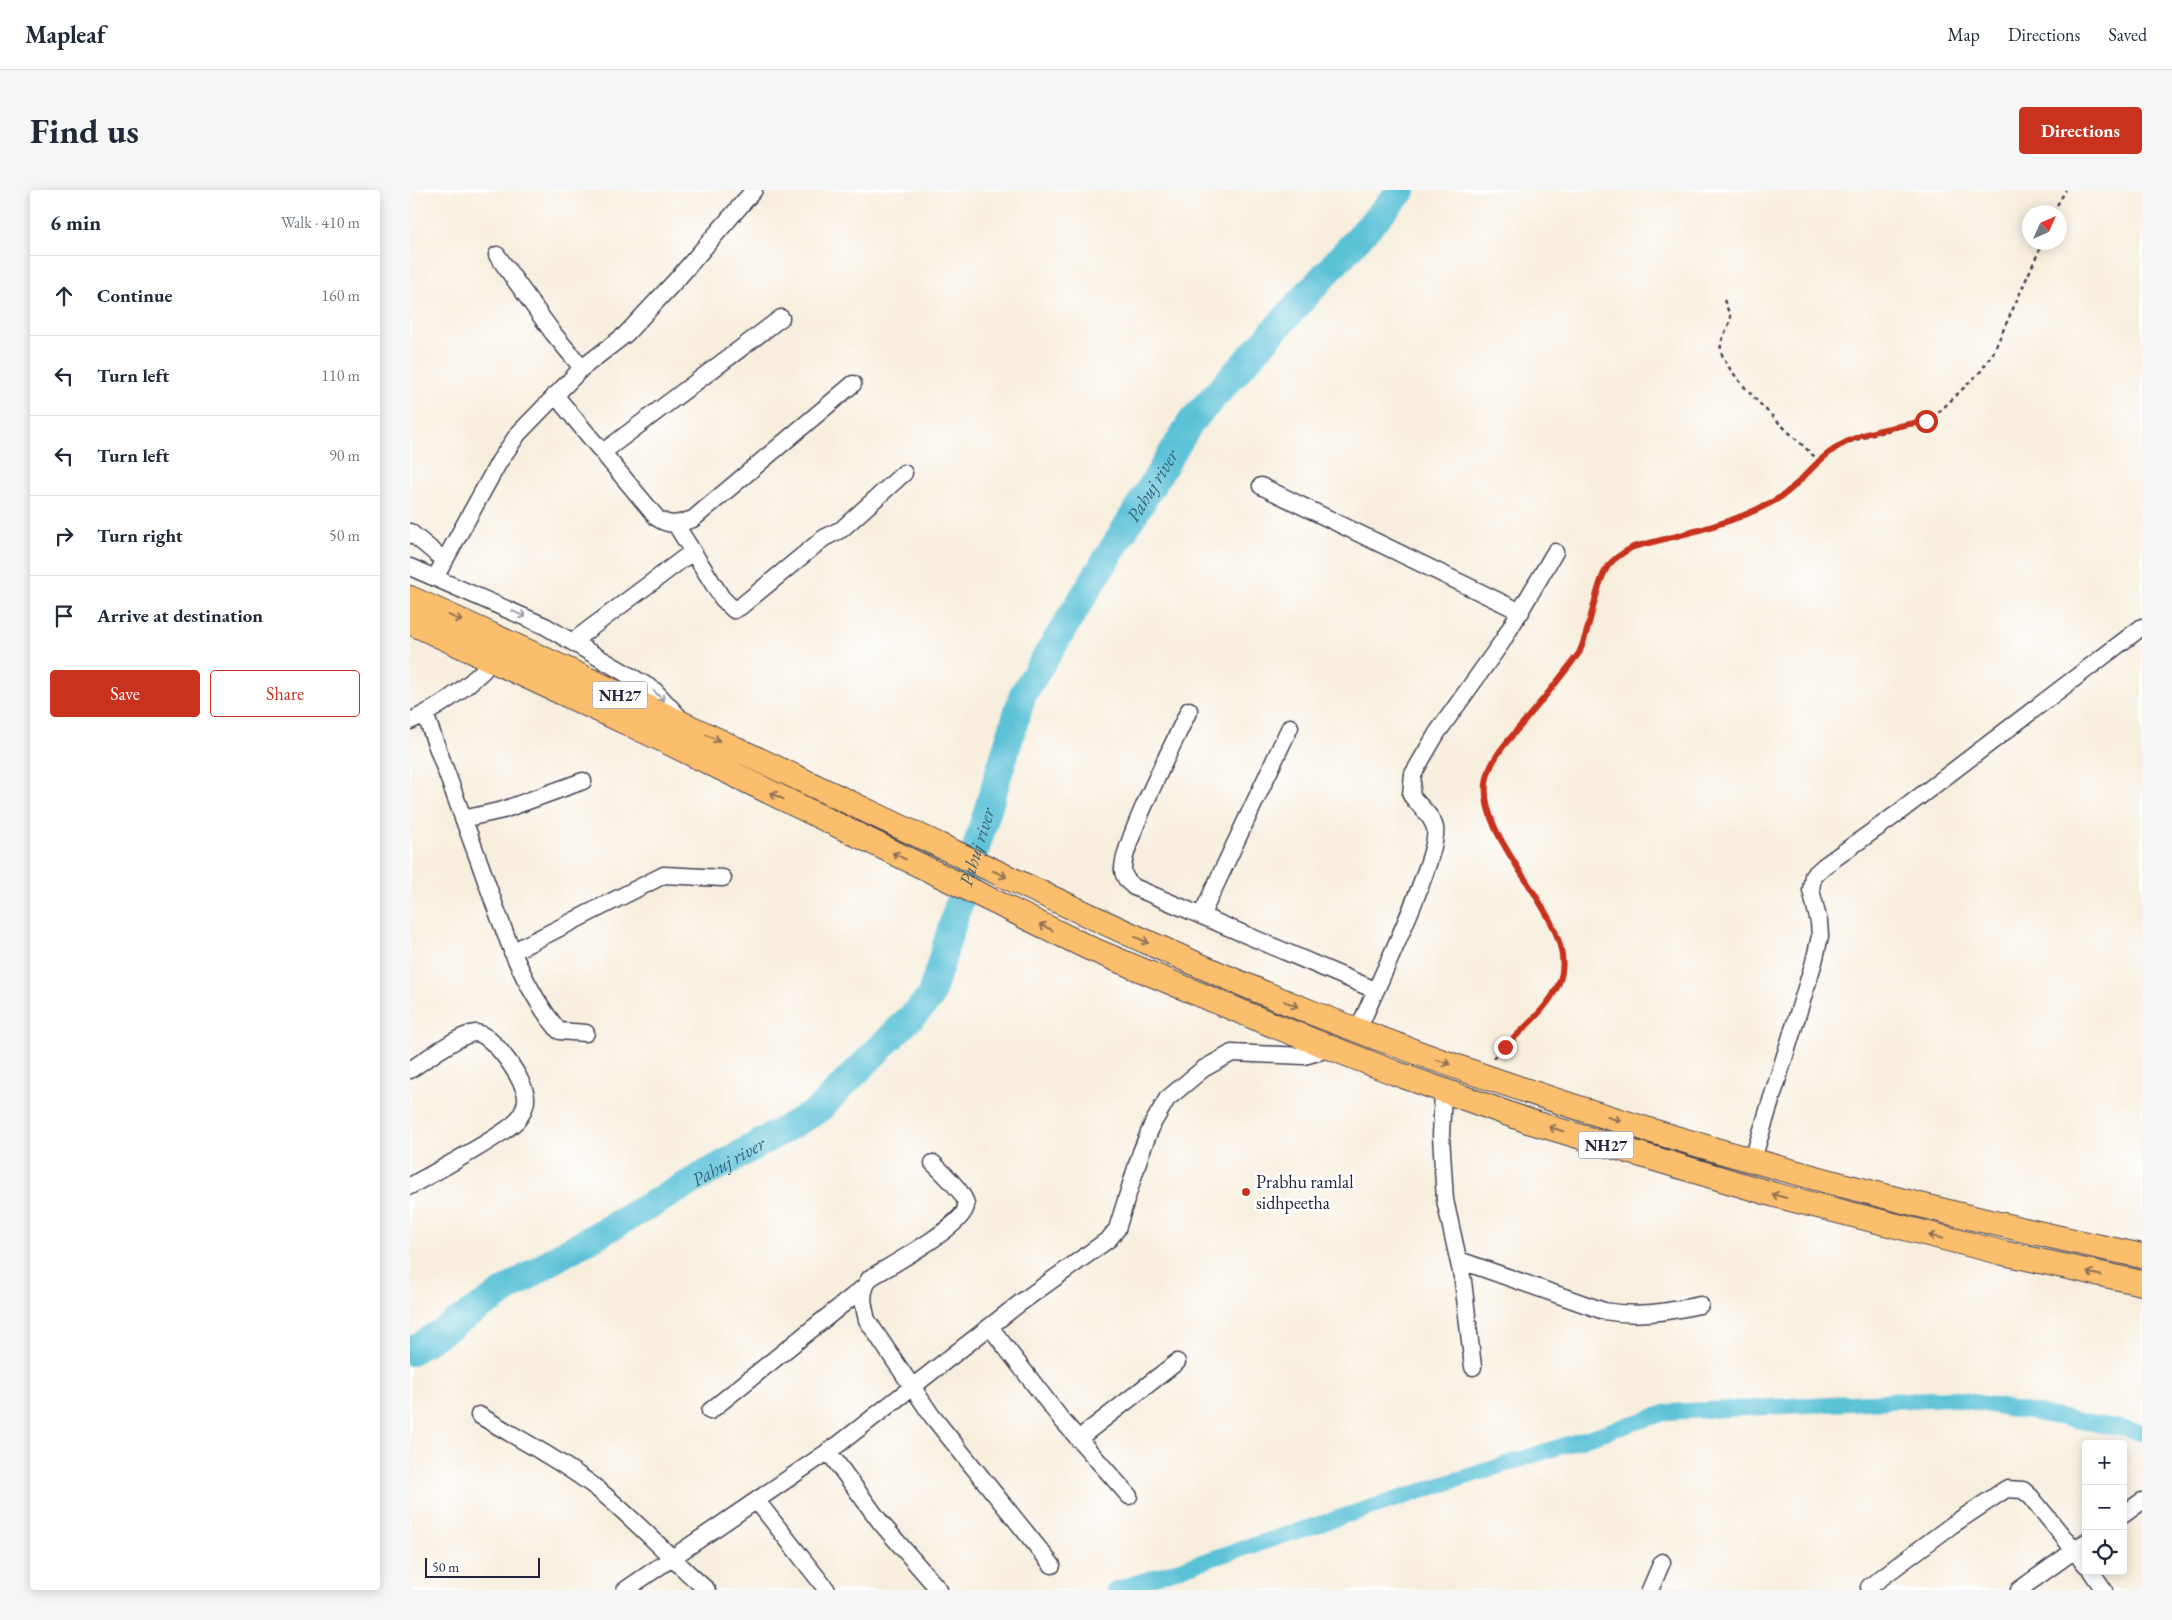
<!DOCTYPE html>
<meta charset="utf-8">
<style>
:root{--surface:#fff;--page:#f6f6f7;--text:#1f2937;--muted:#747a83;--line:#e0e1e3;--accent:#c8321e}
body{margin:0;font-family:"EB Garamond",serif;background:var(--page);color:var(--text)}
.controls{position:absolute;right:15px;bottom:15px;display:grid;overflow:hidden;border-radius:5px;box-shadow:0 2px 12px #0003}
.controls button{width:45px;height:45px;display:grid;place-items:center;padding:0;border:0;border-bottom:1px solid var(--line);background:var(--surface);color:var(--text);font:25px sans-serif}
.compass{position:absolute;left:1612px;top:15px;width:45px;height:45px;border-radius:50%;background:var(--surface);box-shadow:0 2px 12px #0003;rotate:45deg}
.scale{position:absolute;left:15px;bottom:12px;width:115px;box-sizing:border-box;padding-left:5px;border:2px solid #22223b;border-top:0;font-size:14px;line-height:18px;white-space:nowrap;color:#22223b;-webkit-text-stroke:4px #fff;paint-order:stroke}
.stop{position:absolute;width:15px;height:15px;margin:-11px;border:4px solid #c8321e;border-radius:50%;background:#fff}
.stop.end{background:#c8321e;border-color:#fff;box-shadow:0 1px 5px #0008}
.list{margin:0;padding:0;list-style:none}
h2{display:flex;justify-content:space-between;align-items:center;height:65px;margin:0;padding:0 20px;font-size:21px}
h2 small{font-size:16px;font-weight:400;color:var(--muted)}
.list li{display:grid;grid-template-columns:32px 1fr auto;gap:15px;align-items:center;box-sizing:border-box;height:80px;padding:0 20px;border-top:1px solid var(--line)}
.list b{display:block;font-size:19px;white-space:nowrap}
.list em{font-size:16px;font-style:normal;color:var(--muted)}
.actions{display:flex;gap:10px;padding:15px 20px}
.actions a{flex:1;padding:11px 0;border:1px solid var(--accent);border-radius:5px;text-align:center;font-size:18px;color:var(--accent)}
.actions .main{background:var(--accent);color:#fff}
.icon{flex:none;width:28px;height:28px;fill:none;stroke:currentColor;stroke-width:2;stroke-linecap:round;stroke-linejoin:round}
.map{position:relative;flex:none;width:1732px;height:1400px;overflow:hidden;border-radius:5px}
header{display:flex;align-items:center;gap:30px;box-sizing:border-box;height:70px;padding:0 25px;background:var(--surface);border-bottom:1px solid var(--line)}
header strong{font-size:24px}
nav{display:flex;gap:28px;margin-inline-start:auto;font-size:18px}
.intro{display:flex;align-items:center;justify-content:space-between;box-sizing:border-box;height:120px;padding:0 30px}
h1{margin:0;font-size:35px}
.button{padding:12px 22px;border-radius:5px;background:var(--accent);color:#fff;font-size:18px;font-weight:700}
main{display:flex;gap:30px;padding:0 30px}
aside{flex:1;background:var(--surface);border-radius:5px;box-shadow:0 2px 12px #0003}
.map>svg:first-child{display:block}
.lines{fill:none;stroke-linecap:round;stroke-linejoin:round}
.canal{stroke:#5ac1d7;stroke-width:16}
.river{stroke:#5ac1d7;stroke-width:28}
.minor-casing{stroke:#424153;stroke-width:19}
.highway-casing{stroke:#424153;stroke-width:26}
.path{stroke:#424153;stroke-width:2.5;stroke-dasharray:4 4;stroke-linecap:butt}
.minor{stroke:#fff;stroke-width:16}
.highway{stroke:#fabe6d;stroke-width:24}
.oneway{stroke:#9c9ca7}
.oneway2{stroke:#8e7054}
.route{stroke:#c8321e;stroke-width:6}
.poi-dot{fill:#c8321e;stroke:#fff;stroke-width:2}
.labels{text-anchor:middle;stroke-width:5;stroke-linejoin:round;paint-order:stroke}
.shield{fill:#fff;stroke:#646476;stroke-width:1}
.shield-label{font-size:16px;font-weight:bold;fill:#22223b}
.poi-label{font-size:18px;fill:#22223b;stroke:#fff;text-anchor:start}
.water-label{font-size:19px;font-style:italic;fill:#386279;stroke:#fff}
</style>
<header>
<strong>Mapleaf</strong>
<nav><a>Map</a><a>Directions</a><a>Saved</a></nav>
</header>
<div class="intro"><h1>Find us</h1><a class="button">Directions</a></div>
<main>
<aside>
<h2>6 min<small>Walk · 410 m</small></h2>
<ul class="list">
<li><svg class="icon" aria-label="ahead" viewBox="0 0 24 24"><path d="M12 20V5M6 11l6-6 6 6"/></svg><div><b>Continue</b></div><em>160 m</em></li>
<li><svg class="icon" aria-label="left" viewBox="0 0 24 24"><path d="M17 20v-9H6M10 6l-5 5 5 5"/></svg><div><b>Turn left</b></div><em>110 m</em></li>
<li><svg class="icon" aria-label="left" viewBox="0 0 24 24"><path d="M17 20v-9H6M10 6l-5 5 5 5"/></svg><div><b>Turn left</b></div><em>90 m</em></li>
<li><svg class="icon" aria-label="right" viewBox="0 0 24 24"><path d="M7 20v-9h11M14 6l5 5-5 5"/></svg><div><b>Turn right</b></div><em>50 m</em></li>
<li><svg class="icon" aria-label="arrive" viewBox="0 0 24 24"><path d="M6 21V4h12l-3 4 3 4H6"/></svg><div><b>Arrive at destination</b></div></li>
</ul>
<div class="actions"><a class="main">Save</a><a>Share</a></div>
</aside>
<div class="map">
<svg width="1732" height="1400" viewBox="0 0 1732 1400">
<rect width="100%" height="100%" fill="#fff"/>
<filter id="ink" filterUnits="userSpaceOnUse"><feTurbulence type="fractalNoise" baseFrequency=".02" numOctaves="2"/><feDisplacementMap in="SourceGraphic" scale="10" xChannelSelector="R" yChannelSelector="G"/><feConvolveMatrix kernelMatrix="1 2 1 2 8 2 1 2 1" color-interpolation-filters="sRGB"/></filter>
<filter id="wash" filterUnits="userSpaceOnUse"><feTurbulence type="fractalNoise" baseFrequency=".0096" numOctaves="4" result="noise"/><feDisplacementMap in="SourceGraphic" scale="20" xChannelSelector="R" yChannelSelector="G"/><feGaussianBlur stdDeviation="1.12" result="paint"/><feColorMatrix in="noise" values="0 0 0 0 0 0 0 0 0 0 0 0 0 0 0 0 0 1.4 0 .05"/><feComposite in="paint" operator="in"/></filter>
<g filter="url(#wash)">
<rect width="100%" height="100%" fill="#f7eedd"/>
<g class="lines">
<!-- canal -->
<path class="canal" d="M704 1400 1258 1222 1541 1208 1732 1242"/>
<!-- river -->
<path class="river" id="s1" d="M0 1162 148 1067 407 921 520 808 613 504 781 232 992 0"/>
</g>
</g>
<g filter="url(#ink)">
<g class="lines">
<defs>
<path id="minor" d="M87 65 143 143 172 178
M145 205 247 328C260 337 268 334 283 329L443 194
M193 262 371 128
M851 296 1111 422
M266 335 312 408 324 420 330 417 414 348 432 339 494 283
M0 342 35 371
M0 377 135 436 244 500 269 527
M25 388 89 272 108 244 172 178 216 144 269 87 344 0
M162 452 282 362
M779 520C766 549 711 655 713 681 714 688 719 693 724 697L965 800
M15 524C33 574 52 624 70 674 91 732 109 793 149 841L176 843
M0 531C29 518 51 502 74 480
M53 629 93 620 173 591
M791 726 880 537
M102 762 254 685 313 688
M948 840C962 807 1031 664 1025 638 1022 625 1008 615 1001 605L1003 584 1027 543 1092 452 1145 362
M0 880C14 871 51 843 66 843 83 844 118 894 116 910 116 915 112 924 109 928 102 941 18 986 0 996
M1033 901 1031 946 1035 1010 1053 1091 1063 1177
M1342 972 1404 772 1410 746 1409 732 1401 700 1403 686 1414 676 1484 626 1732 437
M523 973C531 981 556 1004 556 1015 557 1034 478 1077 460 1088 450 1102 453 1114 457 1130L522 1226 642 1375
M1049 1070 1194 1121C1228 1127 1256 1122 1290 1115
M580 1137 651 1229 719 1306
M300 1221 453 1098
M69 1225C107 1248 150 1270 185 1297 225 1329 259 1367 297 1400
M668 1249 767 1172
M418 1261 471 1333 529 1400
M347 1311 417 1400
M1713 1325 1732 1311
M1681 1381 1694 1400
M1459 1397 1542 1335 1596 1299 1613 1300 1621 1307 1676 1375
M215 1400 429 1254 610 1113 699 1049 707 1039 731 962 743 933 757 909 793 879 822 863 894 866 922 858
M1240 1400 1252 1372
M1609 1400 1676 1352"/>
<path id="highway" d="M0 408C179 488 356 573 533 657 657 715 781 775 908 825 1175 930 1452 1007 1732 1066
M0 432 245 546 679 758 865 836 985 883 1118 931 1365 1005 1593 1063 1732 1093"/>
</defs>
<!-- minor casing -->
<use href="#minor" class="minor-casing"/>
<!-- highway casing -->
<use href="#highway" class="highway-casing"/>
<!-- path -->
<path class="path" d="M1643 22 1656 0
M1314 110 1321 128C1318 139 1309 150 1311 161 1317 188 1387 249 1409 271
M1083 868C1105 846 1135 823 1148 794 1175 734 1063 653 1077 588 1082 567 1099 550 1112 534 1132 511 1151 487 1169 463 1181 438 1185 395 1198 376 1204 368 1214 362 1223 357L1330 328 1367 310 1419 262 1432 254 1524 227 1571 181 1583 163 1633 52"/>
<!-- minor -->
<use href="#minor" class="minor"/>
<!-- highway -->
<use href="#highway" class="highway"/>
</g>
<!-- one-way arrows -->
<defs><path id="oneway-shaft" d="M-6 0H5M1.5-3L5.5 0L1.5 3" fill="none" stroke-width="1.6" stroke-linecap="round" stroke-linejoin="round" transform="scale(1.25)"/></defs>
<g class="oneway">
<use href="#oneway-shaft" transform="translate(109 424) rotate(24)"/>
<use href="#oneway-shaft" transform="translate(249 506) rotate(45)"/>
</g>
<g class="oneway2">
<use href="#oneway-shaft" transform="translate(45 428) rotate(24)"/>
<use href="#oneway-shaft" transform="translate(303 548) rotate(25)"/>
<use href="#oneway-shaft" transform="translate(367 606) rotate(-154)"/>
<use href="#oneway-shaft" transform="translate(489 666) rotate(-154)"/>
<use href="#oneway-shaft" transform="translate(590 684) rotate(25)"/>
<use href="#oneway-shaft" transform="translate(636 737) rotate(-154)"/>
<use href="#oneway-shaft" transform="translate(732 750) rotate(24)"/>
<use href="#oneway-shaft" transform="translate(881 814) rotate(23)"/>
<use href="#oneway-shaft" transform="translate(1033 872) rotate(20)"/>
<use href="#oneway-shaft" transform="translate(1204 929) rotate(18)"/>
<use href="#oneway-shaft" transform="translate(1146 939) rotate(-163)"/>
<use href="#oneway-shaft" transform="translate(1369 1006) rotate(-165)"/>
<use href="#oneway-shaft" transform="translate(1526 1047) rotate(-166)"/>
<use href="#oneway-shaft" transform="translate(1684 1084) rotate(-169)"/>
</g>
</g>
<g class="lines" filter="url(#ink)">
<!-- route -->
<path class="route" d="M1095 857C1113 838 1139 818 1149 793 1174 731 1062 653 1077 588 1082 566 1099 550 1112 534 1132 511 1151 487 1169 463 1181 438 1185 395 1198 376 1204 368 1214 362 1223 357 1271 345 1320 335 1364 311 1385 300 1400 277 1419 263 1445 242 1484 237 1516 231"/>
</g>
<!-- markers -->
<circle class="poi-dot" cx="836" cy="1002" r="5"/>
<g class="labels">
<!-- shield labels -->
<g class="shield">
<rect x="182.5" y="491.5" width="55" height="27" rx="4"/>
<rect x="1168.5" y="941.5" width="55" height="27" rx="4"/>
</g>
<g class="shield-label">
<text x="210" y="511">NH27</text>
<text x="1196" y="961">NH27</text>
</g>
<!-- poi labels -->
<g class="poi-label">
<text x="846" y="998">Prabhu ramlal<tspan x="846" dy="21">sidhpeetha</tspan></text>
</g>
<!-- water labels -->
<g class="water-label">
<text dy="7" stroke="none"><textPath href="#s1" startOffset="1196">Pahuj river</textPath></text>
<text dy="7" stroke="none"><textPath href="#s1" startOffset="791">Pahuj river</textPath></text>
<text dy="7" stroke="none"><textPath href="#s1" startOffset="371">Pahuj river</textPath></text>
</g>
</g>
</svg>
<div class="controls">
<button>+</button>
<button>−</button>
<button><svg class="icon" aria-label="locate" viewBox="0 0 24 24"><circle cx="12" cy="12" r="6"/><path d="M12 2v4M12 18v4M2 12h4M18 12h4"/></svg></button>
</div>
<svg class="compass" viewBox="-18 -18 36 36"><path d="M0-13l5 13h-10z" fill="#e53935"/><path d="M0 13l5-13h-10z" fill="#747a83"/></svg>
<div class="scale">50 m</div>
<div class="stop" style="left:1516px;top:231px"></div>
<div class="stop end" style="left:1095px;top:857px"></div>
</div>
</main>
